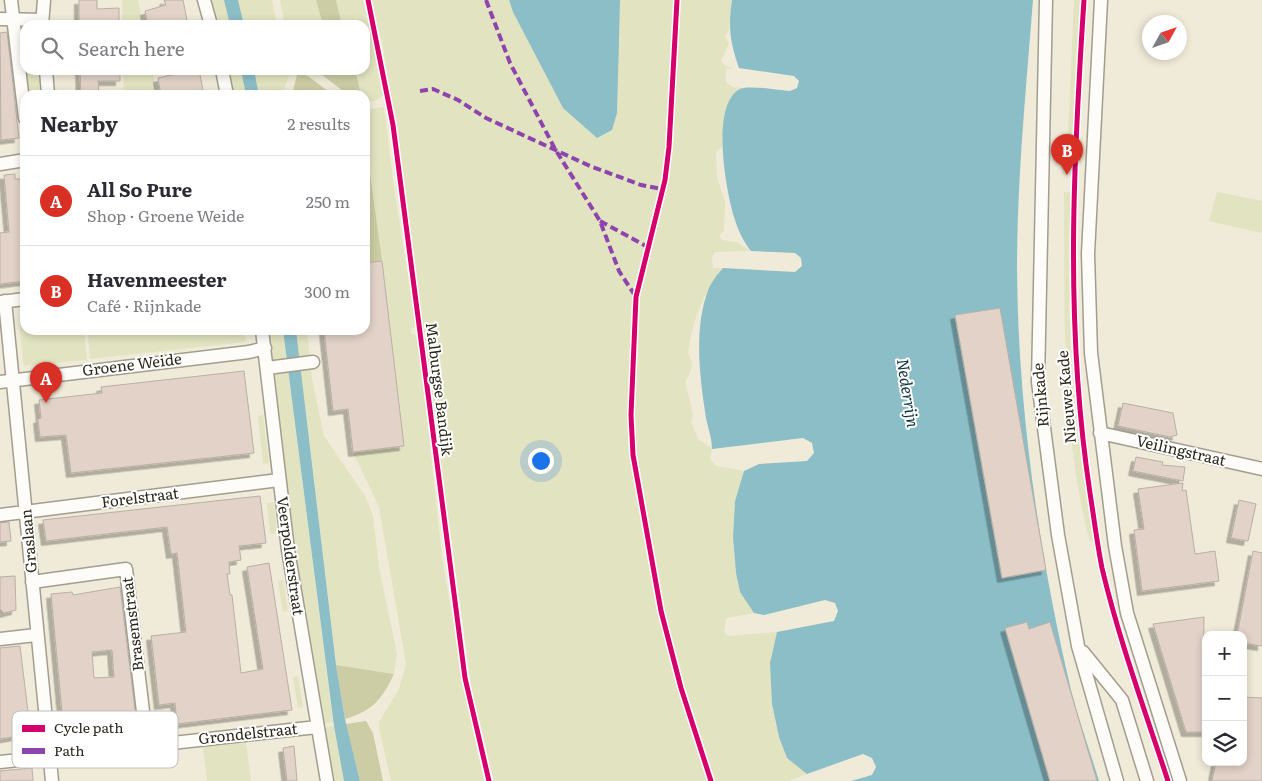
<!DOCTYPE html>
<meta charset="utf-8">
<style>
:root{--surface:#fff;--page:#f7f7f7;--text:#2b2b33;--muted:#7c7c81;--line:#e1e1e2;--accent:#d93025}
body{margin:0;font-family:Literata,serif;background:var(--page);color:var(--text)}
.controls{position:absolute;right:15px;bottom:15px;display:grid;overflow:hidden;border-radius:10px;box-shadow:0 2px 8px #0003}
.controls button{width:45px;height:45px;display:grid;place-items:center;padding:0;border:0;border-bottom:1px solid var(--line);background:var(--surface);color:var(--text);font:25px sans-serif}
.compass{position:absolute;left:1142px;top:15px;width:45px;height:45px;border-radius:50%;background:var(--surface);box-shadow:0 2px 8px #0003;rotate:50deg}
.you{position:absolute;left:540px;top:460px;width:18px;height:18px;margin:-12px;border:4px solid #fff;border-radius:50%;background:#1a73e8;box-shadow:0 0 0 8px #1a73e833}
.badge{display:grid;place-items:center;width:32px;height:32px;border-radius:50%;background:var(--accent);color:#fff;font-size:16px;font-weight:700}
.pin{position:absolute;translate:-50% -41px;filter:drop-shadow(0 1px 2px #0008)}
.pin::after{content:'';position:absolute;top:26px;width:18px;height:15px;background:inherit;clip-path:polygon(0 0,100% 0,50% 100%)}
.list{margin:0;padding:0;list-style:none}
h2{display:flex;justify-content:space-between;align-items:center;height:65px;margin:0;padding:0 20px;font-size:21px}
h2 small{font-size:16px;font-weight:400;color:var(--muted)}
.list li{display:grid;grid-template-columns:32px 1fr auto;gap:15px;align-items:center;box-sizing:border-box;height:90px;padding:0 20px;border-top:1px solid var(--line)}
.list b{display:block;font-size:19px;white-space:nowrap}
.list p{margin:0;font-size:16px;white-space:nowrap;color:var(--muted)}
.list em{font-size:16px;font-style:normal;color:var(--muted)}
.icon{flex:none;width:28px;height:28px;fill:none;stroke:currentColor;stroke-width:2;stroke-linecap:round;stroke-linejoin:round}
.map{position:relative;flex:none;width:1262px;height:781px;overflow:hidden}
.search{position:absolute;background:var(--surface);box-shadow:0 2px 8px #0003;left:20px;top:20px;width:350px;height:55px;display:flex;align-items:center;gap:12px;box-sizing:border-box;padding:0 18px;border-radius:15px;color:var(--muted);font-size:19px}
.panel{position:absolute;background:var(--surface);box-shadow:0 2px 8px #0003;left:20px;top:90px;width:350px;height:245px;border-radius:15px}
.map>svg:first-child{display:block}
.green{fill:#e2e3c0}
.forest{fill:#cccda4}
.water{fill:#8cbec7}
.building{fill:#e2d2c7;stroke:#b9b0a6;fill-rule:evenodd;filter:url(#shadow)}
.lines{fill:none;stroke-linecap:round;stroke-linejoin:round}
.minor-casing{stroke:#a29d8f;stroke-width:15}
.minor{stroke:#fdfcf9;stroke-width:12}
.quiet{stroke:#8e44ad;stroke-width:4;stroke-dasharray:8 4;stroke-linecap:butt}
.cycleway-casing{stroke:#fff;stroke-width:8}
.cycleway{stroke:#d6006c;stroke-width:5}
.labels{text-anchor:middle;stroke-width:4;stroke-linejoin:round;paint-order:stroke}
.street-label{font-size:15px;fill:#2b2719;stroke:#fff}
.water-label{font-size:16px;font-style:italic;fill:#0b313a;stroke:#fff}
.key{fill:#fff;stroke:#bfbeba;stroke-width:1}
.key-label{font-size:14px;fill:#2b2719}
</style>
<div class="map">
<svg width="1262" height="781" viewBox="0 0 1262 781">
<defs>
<filter id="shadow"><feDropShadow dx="-4.5" dy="4.5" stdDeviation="0" flood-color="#0004"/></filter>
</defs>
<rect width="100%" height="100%" fill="#f0ead8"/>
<!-- green -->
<path class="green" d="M122 0H138L143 25H122Z
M212 0H224L230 25H217Z
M238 0H272L277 25H244Z
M280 0H316L323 25H285Z
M336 0H363L384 95 375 101 365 102V95H361L355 70H365V25H342Z
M371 0H509L513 12 563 108 617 28 620 0H732L729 30 725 37 729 43 721 61 724 65 733 69H726V82L732 87 742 88 733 94 722 147 716 152 717 178 725 201 724 231 719 235 722 240 736 242 751 251 715 252 712 257 713 268H723C701 299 694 315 688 353 695 364 691 371 685 382L693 414 691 422 698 439 712 449 710 459 716 466 744 471 735 501 733 537 736 573 740 592 754 613 726 618 724 633 729 636 777 632 770 663 772 704 779 737 787 758 807 774 789 781H494L472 692 395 121 382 42Z
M1074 0H1081L1074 156H1067Z
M26 70H39L41 95H28Z
M123 70H152L157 95H124Z
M227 70H241L246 95H233Z
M254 70H291L282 95H259Z
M384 107 393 180 416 327 411 329 412 334 418 335 442 557 468 705 484 781H391L379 728V722L399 689 406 664 379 507 353 452 403 446 365 136 371 109Z
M1064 192H1071C1070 247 1068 301 1071 356 1075 418 1084 480 1094 541L1090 542C1060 428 1065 309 1064 192Z
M1217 192 1262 201V233L1209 221Z
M25 312V330H84L87 362 85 360 25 366 23 362 19 318Z
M131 330H244L246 342 90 359 88 334Z
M268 330H283L333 722 322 724 287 508Z
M296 330H307L312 379 324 436 365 496 373 516 379 568 397 654 394 674 336 665Z
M263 415 269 463 263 464 258 416Z
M267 503H274L277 533 270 534Z
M283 580 288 611 283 612 278 581Z
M298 676 303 707 298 708 293 677Z
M334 726 344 781H333L323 728Z
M246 743 251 781H207L203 747Z"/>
<!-- forest -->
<path class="forest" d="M316 0H336L342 25H323Z
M316 70H355L361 95H348Z
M302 74 308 76 333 95H292L297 75Z
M365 136 382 261 365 263Z
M336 665 394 674C382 699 373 711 345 719Z
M366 721 373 733 383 781H360L346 724Z"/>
<!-- water -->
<path class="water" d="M224 0H238L244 25H230Z
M509 0H620L617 113 612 130 597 138 563 108 513 12Z
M732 0H1033C1026 90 1017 179 1017 269 1018 410 1039 553 1071 690 1079 721 1090 751 1099 781H851L872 775 876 767 872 758 863 754 807 774 787 758 779 737 772 704 770 663 777 632 834 621 838 611 835 603 825 600 764 615 754 613 740 592 736 573 733 537 735 501 744 471 759 464 807 461 814 453 812 443 803 438 712 449C712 435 706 424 705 411 699 372 694 325 709 288 712 281 718 274 723 268L795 272 802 266 801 258 795 253 751 251C743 241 738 230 734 217 726 191 710 104 740 89 749 85 779 90 790 91L797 88 799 81 794 76 739 68C730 42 728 27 732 0Z
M241 70H254L259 95H246Z
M283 330H296L336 665 345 719 360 781H344L334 726Z"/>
<!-- building -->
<path class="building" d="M79 0H97V9L119 8V25H79Z
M164 0H183L188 25H148L145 11 166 5Z
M7 32 19 138 1 140 0 33Z
M80 70H120V81H98L99 95H81Z
M180 70H199L204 95H161L158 78 181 73Z
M15 174V179H23L25 194V281L0 284V233L9 232 4 175Z
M382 261 404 446 353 452 348 409 333 411 324 330H365V263Z
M1000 308 1046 570 1002 578 955 315Z
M244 371 254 453 71 473 66 435 40 437 38 419 41 418 39 400 102 393 101 387Z
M1123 403 1173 413 1177 435 1170 437 1118 426Z
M1136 457 1163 462 1162 465 1185 467 1183 481 1133 471Z
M1183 483 1182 491 1186 490 1195 554 1215 551 1219 581 1142 591 1134 530 1144 529 1138 489Z
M260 496 266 543 239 546 241 560 229 562 230 574H227L230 595H232L241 673 263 669 247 567 269 563 292 710 177 724 175 703 159 705 151 636 186 632 177 553 171 554 167 527 46 541 43 520Z
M1239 500 1256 504 1248 541 1231 538Z
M9 522 11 541 0 542V523Z
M1253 551 1262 553V646L1243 643V635H1237Z
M15 576 16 610 4 613 0 609V577Z
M120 587 137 726 64 733 51 594 72 592 73 595ZM112 650 114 677 94 678 92 652Z
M1204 617 1203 697H1206V732H1186L1153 624Z
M1027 622 1029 629 1050 622 1097 781H1050L1005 628Z
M20 646 30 728H28L29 733 25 735 0 739V648Z
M1243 697 1262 698V781H1212L1216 762H1243Z
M294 746 297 781H287L283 748Z
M32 768 33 781H0V771Z"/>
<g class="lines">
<defs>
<path id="minor" d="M11 0 25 118
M204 0 211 25
M1046 0 1038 382 1058 535 1078 646 1117 781
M1101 0 1088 254 1091 353 1115 546 1127 613 1180 781
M0 19 42 20
M42 25 44 0
M46 70 48 95
M222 70 227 95
M0 164 25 160
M5 301 52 781
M0 302 25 299
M262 330 288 550 327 781
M267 368 313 362
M0 382 249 352 265 348
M1100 433 1262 469
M0 515 279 480
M32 582 126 569 147 745
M0 639 36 635
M1083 652 1122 700 1147 781
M0 762 317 727"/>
</defs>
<!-- minor casing -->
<use href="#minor" class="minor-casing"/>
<!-- minor -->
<use href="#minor" class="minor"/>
<!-- quiet -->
<path class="quiet" d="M486 0 510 63 555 149 600 221 619 271 636 297
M420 91 433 89 458 100 486 118 590 166 641 185 662 189
M600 221 646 246"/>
<defs>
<path id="cycleway" d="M368 0 393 125 465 678 489 781
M677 0 669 147 665 180 636 297 631 415 633 455 661 611 681 688 711 781
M1084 0C1073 166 1065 328 1090 493 1094 518 1097 543 1102 568 1119 640 1145 711 1168 781"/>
</defs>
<!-- cycleway casing -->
<use href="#cycleway" class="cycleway-casing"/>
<!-- cycleway -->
<use href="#cycleway" class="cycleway"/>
</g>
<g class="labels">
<!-- street labels -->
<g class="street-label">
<text transform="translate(132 365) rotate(-7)" y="5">Groene Weide</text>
<text transform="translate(439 389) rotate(83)" y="5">Malburgse Bandijk</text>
<text transform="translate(1041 395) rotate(-95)" y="5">Rijnkade</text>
<text transform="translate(1067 397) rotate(-95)" y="5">Nieuwe Kade</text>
<text transform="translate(1181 451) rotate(13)" y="5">Veilingstraat</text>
<text transform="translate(140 498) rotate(-7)" y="5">Forelstraat</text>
<text transform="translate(29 541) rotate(-95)" y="5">Graslaan</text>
<text transform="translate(290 556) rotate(82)" y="5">Veerpolderstraat</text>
<text transform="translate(133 624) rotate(-97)" y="5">Brasemstraat</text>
<text transform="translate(248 734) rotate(-6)" y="5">Grondelstraat</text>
</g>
<!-- water labels -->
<g class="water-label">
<text transform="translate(908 393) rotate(81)" y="6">Nederrijn</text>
</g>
</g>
<!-- legend -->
<rect x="12" y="711" width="166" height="57" rx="8" class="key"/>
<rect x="22" y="725" width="23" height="7" fill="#d6006c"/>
<rect x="22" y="748" width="23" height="6" fill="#8e44ad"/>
<g class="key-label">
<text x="54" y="733">Cycle path</text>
<text x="54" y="756">Path</text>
</g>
</svg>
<div class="controls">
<button>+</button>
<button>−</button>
<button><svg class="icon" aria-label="layers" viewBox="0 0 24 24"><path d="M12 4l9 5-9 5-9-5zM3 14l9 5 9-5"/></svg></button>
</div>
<svg class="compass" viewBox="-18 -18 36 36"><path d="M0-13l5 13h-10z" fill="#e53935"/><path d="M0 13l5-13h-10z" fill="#7c7c81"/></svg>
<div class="you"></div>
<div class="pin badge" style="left:46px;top:403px">A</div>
<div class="pin badge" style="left:1067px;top:175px">B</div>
<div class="search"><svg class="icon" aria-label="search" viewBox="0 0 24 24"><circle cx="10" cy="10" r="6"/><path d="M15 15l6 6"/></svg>Search here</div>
<section class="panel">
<h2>Nearby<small>2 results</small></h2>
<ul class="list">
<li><span class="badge">A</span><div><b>All So Pure</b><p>Shop · Groene Weide</p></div><em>250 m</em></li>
<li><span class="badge">B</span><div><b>Havenmeester</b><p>Café · Rijnkade</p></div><em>300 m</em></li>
</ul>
</section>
</div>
